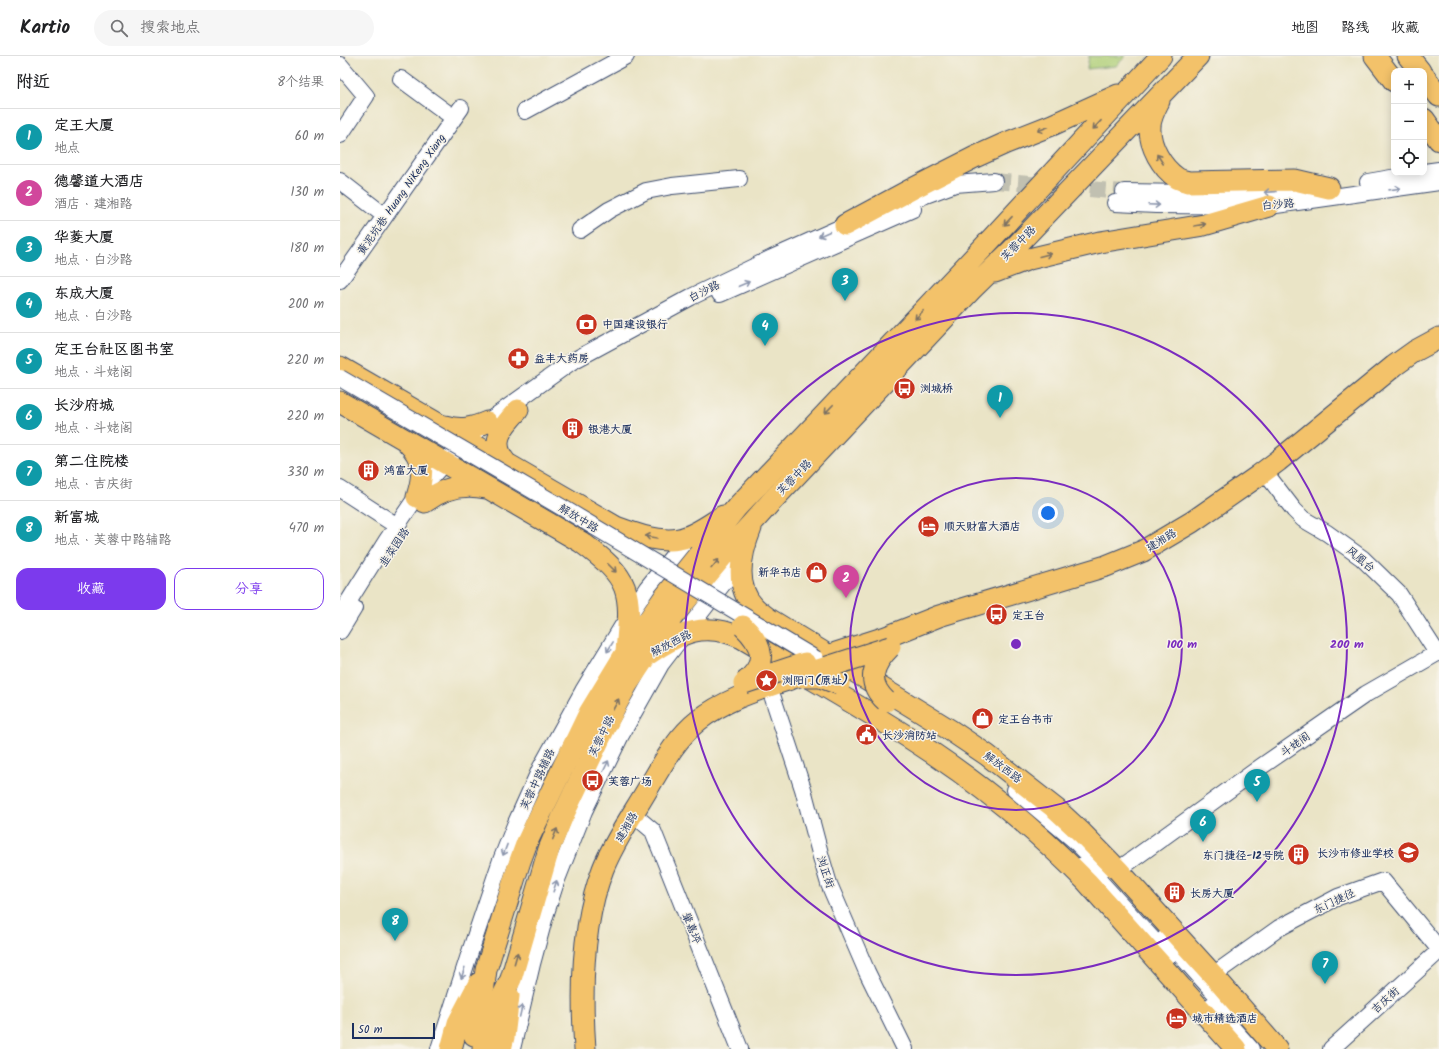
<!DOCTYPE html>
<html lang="zh">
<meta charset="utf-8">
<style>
:root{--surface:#fff;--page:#f6f6f6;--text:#202124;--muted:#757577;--line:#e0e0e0;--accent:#7c3aed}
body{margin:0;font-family:Kalam,"LXGW WenKai TC",sans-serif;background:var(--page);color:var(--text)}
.controls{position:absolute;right:12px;top:12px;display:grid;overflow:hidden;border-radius:8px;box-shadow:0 2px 10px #0003}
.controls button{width:36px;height:36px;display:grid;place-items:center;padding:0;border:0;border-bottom:1px solid var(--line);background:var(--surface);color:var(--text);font:20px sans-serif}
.scale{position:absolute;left:12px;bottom:10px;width:83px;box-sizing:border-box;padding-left:4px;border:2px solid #1b2f5e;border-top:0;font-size:11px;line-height:14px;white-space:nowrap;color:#1b2f5e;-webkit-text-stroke:3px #f7f3e8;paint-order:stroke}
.you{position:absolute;left:708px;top:457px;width:14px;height:14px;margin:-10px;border:3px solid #fff;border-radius:50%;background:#1a73e8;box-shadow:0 0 0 6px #1a73e833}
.badge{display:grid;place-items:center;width:26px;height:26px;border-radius:50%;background:var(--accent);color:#fff;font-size:13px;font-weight:700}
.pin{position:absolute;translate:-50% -33px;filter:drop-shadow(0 1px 2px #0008)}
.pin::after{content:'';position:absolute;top:21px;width:14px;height:12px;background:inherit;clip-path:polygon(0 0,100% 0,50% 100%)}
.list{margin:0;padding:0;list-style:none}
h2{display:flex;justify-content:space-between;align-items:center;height:52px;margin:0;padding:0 16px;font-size:17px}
h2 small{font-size:13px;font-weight:400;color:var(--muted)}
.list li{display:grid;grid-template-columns:26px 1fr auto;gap:12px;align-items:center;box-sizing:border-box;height:56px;padding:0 16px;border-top:1px solid var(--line)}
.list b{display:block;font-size:15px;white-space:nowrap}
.list p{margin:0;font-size:13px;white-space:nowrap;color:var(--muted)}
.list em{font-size:13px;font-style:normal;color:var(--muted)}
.actions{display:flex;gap:8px;padding:12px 16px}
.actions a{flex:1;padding:9px 0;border:1px solid var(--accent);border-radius:12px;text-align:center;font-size:14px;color:var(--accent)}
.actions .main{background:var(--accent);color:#fff}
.icon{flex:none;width:22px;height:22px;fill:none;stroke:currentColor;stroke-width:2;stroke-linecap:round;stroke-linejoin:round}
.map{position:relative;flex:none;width:1099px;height:993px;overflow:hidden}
header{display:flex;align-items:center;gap:24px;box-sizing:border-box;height:56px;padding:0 20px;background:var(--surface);border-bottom:1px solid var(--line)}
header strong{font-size:19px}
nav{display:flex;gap:22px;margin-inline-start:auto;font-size:14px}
.search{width:280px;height:36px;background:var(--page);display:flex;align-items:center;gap:10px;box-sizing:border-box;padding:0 14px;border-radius:22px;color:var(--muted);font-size:15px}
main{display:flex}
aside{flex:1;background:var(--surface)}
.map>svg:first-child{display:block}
.green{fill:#adce75;stroke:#647e6a}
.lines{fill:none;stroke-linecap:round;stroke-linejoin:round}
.minor-tunnel{stroke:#c1c0b1;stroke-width:16;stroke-dasharray:16 8;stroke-linecap:butt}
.minor-casing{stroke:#3a4a6e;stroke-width:18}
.major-casing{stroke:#3a4a6e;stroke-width:23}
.minor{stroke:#fff;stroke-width:16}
.major{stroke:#f3c26a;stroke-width:21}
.minor-bridge-casing{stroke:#3a4a6e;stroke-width:18;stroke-linecap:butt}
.major-bridge-casing{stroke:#3a4a6e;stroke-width:23;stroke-linecap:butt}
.minor-bridge{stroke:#fff;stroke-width:16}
.major-bridge{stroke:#f3c26a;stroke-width:21}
.oneway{stroke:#7c7163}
.oneway2{stroke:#8d97ae}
.ring{fill:none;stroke:#7b2cbf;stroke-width:2}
.labels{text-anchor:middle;stroke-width:3;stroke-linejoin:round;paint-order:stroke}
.street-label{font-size:11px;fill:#1b2f5e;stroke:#f7f3e8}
.poi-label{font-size:11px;font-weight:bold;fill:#1b2f5e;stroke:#f7f3e8;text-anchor:start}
.centre{fill:#7b2cbf;stroke:#f7f3e8;stroke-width:2}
.ring-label{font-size:12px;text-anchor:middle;font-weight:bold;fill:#7b2cbf;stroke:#f7f3e8;stroke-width:3;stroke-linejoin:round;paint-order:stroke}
</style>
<header>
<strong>Kartio</strong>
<div class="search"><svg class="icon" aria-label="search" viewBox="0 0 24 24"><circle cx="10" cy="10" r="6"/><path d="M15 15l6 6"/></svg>搜索地点</div>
<nav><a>地图</a><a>路线</a><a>收藏</a></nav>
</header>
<main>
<aside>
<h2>附近<small>8个结果</small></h2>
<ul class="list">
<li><span class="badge" style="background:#0f9aa8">1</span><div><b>定王大厦</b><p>地点</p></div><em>60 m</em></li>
<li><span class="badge" style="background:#d1479c">2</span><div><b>德馨道大酒店</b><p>酒店 · 建湘路</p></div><em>130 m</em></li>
<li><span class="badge" style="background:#0f9aa8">3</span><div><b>华菱大厦</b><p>地点 · 白沙路</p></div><em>180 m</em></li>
<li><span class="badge" style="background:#0f9aa8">4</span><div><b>东成大厦</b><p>地点 · 白沙路</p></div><em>200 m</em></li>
<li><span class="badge" style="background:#0f9aa8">5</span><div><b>定王台社区图书室</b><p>地点 · 斗姥阁</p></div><em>220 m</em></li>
<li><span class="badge" style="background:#0f9aa8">6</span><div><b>长沙府城</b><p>地点 · 斗姥阁</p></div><em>220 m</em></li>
<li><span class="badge" style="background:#0f9aa8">7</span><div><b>第二住院楼</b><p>地点 · 吉庆街</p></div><em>330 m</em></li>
<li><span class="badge" style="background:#0f9aa8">8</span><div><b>新富城</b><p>地点 · 芙蓉中路辅路</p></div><em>470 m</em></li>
</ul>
<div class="actions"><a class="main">收藏</a><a>分享</a></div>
</aside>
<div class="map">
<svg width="1099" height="993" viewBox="0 0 1099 993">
<rect width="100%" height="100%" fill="#f7f3e8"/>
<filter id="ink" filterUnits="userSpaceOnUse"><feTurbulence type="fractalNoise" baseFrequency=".025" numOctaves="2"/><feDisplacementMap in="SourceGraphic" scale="8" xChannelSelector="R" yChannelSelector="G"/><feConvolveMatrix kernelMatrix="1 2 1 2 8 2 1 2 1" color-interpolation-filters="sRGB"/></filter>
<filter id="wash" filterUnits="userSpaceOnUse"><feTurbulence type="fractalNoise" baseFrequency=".012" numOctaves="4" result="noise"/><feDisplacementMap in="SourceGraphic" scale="16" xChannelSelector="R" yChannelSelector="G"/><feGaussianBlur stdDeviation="0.9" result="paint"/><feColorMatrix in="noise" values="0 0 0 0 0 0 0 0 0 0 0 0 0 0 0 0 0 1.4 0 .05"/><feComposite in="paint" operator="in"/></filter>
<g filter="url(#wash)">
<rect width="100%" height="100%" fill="#eae4c6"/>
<!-- green -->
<path class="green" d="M749 0H786L776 10 747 13Z"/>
</g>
<g filter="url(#ink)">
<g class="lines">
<!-- minor-tunnel -->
<path class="minor-tunnel" d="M654 125 784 136"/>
<defs>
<path id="minor" d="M0 9 26 40 0 79
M61 23 114 62
M185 55 286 0
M1084 116 1099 114
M0 125 45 160
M1028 126 1080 117
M784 136 911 138 976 133
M775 147 816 149 929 150 1099 126
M556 150 615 128 654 125
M240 174 269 154 306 135 332 130 399 123
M0 224 121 52
M380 238 573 153
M931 424 954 454 963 463 987 477 1022 502 1059 538 1097 597
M0 433 57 470
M0 559 47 484 86 427 122 387 147 366 231 306 351 241 432 202 515 165
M0 575 14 552
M429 630 463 733 481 801 489 828 527 916 565 993
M675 734 735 785 763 813
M293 758 313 775 400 993
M744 808 828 900
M778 814 922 710 1026 638 1099 596
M825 882 890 954
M873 919 939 872 998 841 1043 825 1099 893
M872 949 911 993
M99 993 129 899 160 807 175 769 201 711 243 635 291 556 307 532 349 480
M172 993 192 908 205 860 216 826 244 755 281 679 321 608 402 503
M991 993 1099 895"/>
<path id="major" d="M1035 0 1054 25
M1068 0 1080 15
M1084 20 1099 40
M819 45C815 53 810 62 810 71 809 90 822 112 837 122 840 124 845 125 848 126L955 124 989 132
M1084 63 1099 84
M505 169 572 133 635 101 666 87 712 69 778 39
M655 216 689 203 735 192 760 186 864 169 929 150
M0 311 276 471C295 478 319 487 339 483 355 480 370 468 383 460
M0 346 241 486C291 523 292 534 286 595
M105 370C121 375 133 372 147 366
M67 386C85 404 84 418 77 441
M167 408C148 387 162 371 178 354
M85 446C103 432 123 427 146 432
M411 472C401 497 394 530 414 551 419 556 424 559 429 563L610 674 647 699 716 753 742 777 778 814 873 919 937 993
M496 597 546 581 599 560 766 510 803 495 852 466 918 420 938 405 1054 310 1075 295 1099 282
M309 598C342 576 364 565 402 582 466 620 532 656 594 698 649 735 700 778 747 826L896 993
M134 979 140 960 146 914 180 805 187 786 249 657 285 598 323 543 397 451 641 194 821 0
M111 993 118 967 139 927
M143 993 151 964 171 923 209 793 222 762 275 651 287 629 333 560 387 495 430 447 631 234 673 193 858 0
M161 993 164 981 169 940
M245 993C241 937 242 867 263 813 273 787 293 758 307 734 322 709 336 682 359 664 386 643 418 634 450 623"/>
</defs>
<!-- minor casing -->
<use href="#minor" class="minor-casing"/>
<!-- major casing -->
<use href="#major" class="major-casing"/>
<!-- minor -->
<use href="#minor" class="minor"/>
<!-- major -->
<use href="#major" class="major"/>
<defs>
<path id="minor-bridge" d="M0 322 223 452 476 603"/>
<path id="major-bridge" d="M403 570C423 589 429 608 404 627
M464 621H480L499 628
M450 623 550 591
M404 627 465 607
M546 645C526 626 532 609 550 591"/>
</defs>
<!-- minor-bridge casing -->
<use href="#minor-bridge" class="minor-bridge-casing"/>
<!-- major-bridge casing -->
<use href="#major-bridge" class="major-bridge-casing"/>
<!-- minor-bridge -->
<use href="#minor-bridge" class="minor-bridge"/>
<!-- major-bridge -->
<use href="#major-bridge" class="major-bridge"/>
</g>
<!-- one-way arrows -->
<defs><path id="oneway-shaft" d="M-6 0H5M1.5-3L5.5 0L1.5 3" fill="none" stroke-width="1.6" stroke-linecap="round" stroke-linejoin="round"/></defs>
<g class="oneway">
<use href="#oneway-shaft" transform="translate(757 69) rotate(133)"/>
<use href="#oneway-shaft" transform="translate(703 73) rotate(159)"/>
<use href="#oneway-shaft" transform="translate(820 103) rotate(-123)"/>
<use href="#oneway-shaft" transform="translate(668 165) rotate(133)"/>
<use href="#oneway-shaft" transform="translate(860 169) rotate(-10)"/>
<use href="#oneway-shaft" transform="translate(705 199) rotate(-14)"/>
<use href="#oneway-shaft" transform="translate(579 259) rotate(134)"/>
<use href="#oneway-shaft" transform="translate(489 353) rotate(134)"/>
<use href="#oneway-shaft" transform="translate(311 481) rotate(-170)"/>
<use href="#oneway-shaft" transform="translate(375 508) rotate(-50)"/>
<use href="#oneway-shaft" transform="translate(272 512) rotate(45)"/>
<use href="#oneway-shaft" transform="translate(276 648) rotate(-62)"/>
<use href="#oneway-shaft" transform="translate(215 778) rotate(-68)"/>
<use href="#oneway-shaft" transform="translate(176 902) rotate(-74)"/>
</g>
<g class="oneway2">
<use href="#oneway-shaft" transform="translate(1055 133) rotate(-8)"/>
<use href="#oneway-shaft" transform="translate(930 136) rotate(176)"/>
<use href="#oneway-shaft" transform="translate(814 149) rotate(2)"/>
<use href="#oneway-shaft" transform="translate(484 178) rotate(156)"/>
<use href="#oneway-shaft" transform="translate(404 228) rotate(-23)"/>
<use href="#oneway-shaft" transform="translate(270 591) rotate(122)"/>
<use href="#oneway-shaft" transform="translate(266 710) rotate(-64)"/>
<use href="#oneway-shaft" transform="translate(165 794) rotate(111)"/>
<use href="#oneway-shaft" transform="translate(215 830) rotate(-72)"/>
<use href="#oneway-shaft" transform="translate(123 917) rotate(108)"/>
<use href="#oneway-shaft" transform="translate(181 955) rotate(-77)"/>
</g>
</g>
<!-- distance rings -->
<g class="ring">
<circle cx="676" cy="588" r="166"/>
<circle cx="676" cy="588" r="331"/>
</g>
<!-- icons -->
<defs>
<symbol id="bank-disc" viewBox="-11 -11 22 22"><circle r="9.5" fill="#c8321e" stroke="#f7f3e8"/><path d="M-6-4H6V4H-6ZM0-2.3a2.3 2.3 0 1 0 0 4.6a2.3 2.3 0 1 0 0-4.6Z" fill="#fff"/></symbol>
<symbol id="pharmacy-disc" viewBox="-11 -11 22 22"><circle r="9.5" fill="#c8321e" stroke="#f7f3e8"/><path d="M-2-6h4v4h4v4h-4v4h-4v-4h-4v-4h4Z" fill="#fff"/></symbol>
<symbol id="bus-disc" viewBox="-11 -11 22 22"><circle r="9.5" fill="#c8321e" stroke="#f7f3e8"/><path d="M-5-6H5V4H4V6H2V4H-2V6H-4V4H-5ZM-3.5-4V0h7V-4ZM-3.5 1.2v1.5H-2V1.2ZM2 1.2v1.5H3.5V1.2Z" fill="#fff"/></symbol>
<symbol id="building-disc" viewBox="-11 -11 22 22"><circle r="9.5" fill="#c8321e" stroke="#f7f3e8"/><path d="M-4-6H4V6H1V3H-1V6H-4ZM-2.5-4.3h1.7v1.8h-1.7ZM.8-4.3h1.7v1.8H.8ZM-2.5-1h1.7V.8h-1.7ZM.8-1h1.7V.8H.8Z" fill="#fff"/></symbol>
<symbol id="hotel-disc" viewBox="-11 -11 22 22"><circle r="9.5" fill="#c8321e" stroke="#f7f3e8"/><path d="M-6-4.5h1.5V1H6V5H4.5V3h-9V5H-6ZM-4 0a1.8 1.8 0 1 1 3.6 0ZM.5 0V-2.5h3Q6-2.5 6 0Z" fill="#fff"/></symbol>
<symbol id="shop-disc" viewBox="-11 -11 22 22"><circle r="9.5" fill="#c8321e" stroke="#f7f3e8"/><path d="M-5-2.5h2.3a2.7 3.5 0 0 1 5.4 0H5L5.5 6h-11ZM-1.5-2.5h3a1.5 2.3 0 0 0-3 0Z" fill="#fff"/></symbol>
<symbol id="sight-disc" viewBox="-11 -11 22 22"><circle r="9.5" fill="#c8321e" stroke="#f7f3e8"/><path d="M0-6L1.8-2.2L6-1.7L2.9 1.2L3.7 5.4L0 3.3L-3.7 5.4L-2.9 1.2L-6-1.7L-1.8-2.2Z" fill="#fff"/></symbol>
<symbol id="civic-disc" viewBox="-11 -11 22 22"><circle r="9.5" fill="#c8321e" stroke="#f7f3e8"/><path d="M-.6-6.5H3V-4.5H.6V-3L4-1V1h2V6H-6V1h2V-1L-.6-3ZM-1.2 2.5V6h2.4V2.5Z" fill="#fff"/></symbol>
<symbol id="school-disc" viewBox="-11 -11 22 22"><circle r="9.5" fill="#c8321e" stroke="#f7f3e8"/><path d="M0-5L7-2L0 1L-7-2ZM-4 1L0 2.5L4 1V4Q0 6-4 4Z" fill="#fff"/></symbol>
</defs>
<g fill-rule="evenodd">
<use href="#bank-disc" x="234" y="256" width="25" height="25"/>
<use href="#pharmacy-disc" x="166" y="290" width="25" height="25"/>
<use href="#bus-disc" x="552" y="320" width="25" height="25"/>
<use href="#building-disc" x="220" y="360" width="25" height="25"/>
<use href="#building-disc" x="16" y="402" width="25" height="25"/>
<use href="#hotel-disc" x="576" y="458" width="25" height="25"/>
<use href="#shop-disc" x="464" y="504" width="25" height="25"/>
<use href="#bus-disc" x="644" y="546" width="25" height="25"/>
<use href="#sight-disc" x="414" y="612" width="25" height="25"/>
<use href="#shop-disc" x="630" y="650" width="25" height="25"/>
<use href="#civic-disc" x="514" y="666" width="25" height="25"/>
<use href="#bus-disc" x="240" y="712" width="25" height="25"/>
<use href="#school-disc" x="1056" y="784" width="25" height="25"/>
<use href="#building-disc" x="946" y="786" width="25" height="25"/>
<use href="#building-disc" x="822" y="824" width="25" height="25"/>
<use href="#hotel-disc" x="824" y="950" width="25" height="25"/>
</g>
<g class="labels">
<!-- street labels -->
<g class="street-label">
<text transform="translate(61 138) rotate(-55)" y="4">黄泥坑巷 Huang NiKeng Xiang</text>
<text transform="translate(938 148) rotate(-5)" y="4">白沙路</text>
<text transform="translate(678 187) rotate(-45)" y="4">芙蓉中路</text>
<text transform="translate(364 235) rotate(-27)" y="4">白沙路</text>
<text transform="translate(454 421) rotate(-46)" y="4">芙蓉中路</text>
<text transform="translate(239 462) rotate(31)" y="4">解放中路</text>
<text transform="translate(821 484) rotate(-31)" y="4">建湘路</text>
<text transform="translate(54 491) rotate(-56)" y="4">韭菜园路</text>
<text transform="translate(1021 503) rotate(40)" y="4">风凰台</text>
<text transform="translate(331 587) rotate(-27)" y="4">解放西路</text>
<text transform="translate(261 680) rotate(-64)" y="4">芙蓉中路</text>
<text transform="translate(955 688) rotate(-35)" y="4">斗姥阁</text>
<text transform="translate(663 711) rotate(37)" y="4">解放西路</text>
<text transform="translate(197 723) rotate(-65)" y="4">芙蓉中路辅路</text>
<text transform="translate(286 771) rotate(-60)" y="4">建湘路</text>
<text transform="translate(486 816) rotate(72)" y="4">浏正街</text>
<text transform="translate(994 845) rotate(-25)" y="4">东门捷径</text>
<text transform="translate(352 872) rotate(68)" y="4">肇嘉坪</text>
<text transform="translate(1045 944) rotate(-42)" y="4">吉庆街</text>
</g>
<!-- poi labels -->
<g class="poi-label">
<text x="262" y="272">中国建设银行</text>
<text x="194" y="306">益丰大药房</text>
<text x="580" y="336">浏城桥</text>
<text x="248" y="377">银港大厦</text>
<text x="44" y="418">鸿富大厦</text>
<text x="604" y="474">顺天财富大酒店</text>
<text x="462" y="520" text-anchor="end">新华书店</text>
<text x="672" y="563">定王台</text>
<text x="442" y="628">浏阳门(原址)</text>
<text x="658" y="667">定王台书市</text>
<text x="542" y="683">长沙消防站</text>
<text x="268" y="729">芙蓉广场</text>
<text x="1054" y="801" text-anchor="end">长沙市修业学校</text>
<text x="944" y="803" text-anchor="end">东门捷径-12号院</text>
<text x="850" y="841">长房大厦</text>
<text x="852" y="966">城市精选酒店</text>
</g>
</g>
<circle cx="676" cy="588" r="6" class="centre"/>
<g class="ring-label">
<text x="842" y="592">100 m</text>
<text x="1007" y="592">200 m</text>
</g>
</svg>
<div class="controls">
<button>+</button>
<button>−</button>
<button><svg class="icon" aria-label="locate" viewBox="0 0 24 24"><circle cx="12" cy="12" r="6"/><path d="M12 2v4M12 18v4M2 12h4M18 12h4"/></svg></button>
</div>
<div class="scale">50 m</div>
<div class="you"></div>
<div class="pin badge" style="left:660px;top:362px;background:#0f9aa8">1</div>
<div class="pin badge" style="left:506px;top:542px;background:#d1479c">2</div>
<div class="pin badge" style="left:505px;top:245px;background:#0f9aa8">3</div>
<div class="pin badge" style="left:425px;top:290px;background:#0f9aa8">4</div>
<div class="pin badge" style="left:917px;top:746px;background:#0f9aa8">5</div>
<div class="pin badge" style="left:863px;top:786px;background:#0f9aa8">6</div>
<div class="pin badge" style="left:985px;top:928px;background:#0f9aa8">7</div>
<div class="pin badge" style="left:55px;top:885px;background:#0f9aa8">8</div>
</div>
</main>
